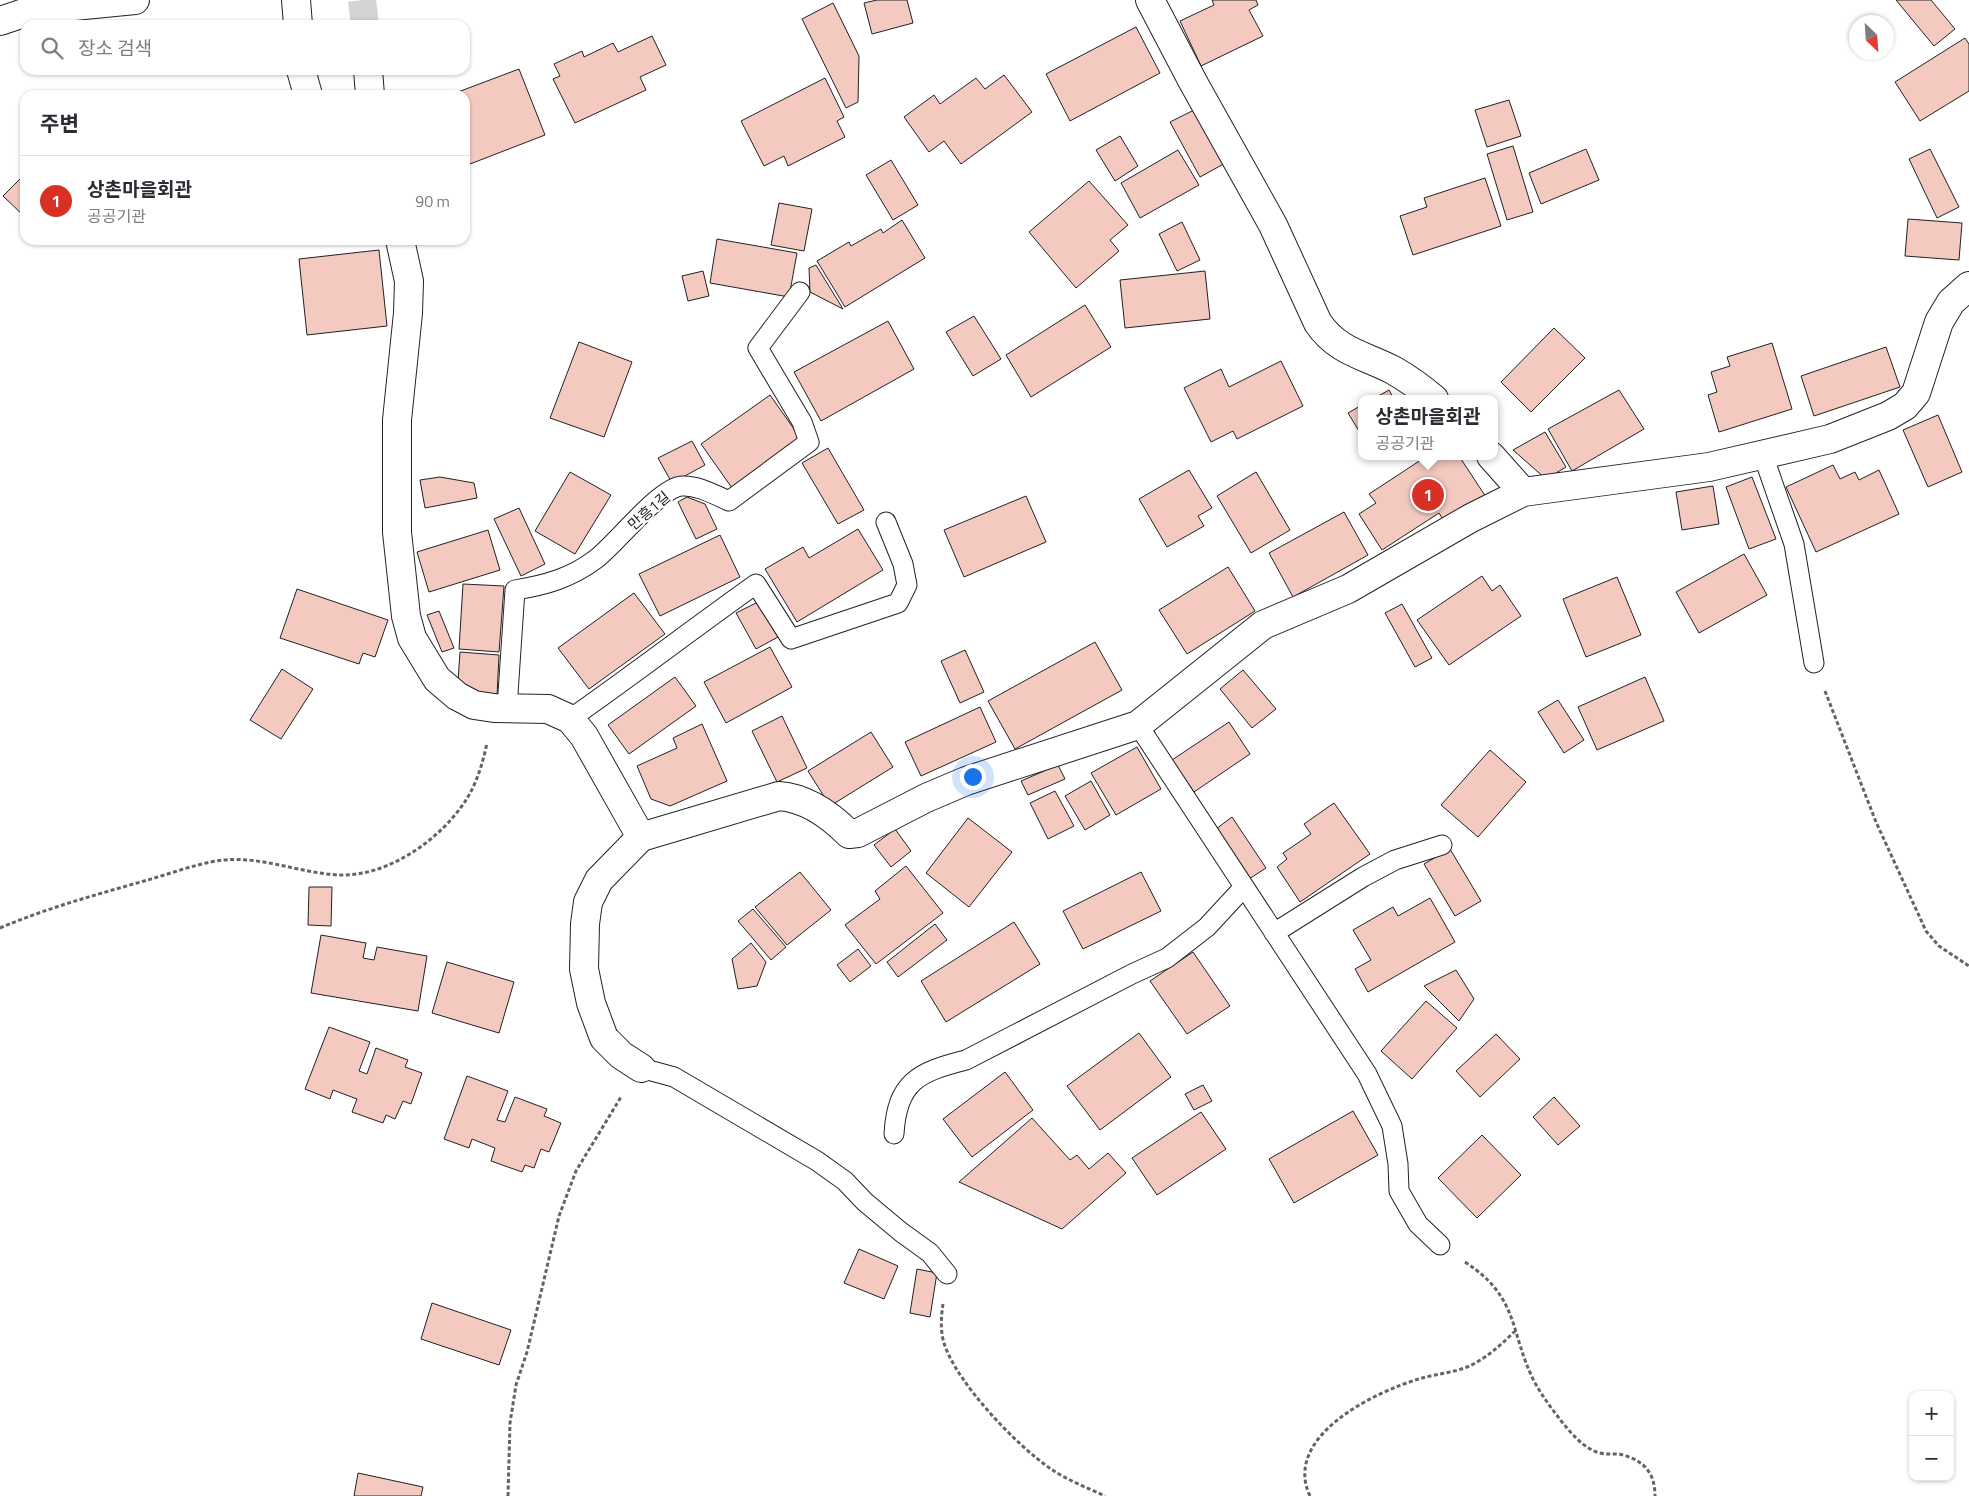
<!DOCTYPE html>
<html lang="ko">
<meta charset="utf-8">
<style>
:root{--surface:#fff;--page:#f2f2f3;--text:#2b2b33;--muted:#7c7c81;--line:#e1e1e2;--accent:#d93025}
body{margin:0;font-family:"Titillium Web","Noto Sans KR",sans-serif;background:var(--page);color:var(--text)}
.controls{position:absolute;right:15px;bottom:15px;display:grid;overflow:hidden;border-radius:10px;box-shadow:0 1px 4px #0004}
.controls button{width:45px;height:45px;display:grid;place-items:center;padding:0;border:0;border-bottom:1px solid var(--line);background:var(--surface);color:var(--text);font:25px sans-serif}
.compass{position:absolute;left:1849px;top:15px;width:45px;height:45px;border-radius:50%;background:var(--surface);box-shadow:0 1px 4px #0004;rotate:155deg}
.you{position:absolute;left:972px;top:776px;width:18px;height:18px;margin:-12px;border:4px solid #fff;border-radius:50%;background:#1a73e8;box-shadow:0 0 0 8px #1a73e833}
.badge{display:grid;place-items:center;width:32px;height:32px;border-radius:50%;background:var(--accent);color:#fff;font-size:16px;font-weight:700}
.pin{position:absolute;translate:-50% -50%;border:2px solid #fff;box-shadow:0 1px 5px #0006}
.popup{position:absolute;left:1358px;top:395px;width:140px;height:65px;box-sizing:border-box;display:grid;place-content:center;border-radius:10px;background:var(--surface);filter:drop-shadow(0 1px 4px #0005);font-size:16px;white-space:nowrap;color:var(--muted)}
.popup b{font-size:19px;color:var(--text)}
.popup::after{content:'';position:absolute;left:50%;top:100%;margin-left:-10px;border:10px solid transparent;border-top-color:var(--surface)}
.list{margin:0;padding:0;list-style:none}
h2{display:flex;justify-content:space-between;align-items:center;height:65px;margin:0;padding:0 20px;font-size:21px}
h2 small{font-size:16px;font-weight:400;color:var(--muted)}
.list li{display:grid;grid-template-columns:32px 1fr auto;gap:15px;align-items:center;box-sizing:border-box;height:90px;padding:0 20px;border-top:1px solid var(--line)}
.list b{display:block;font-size:19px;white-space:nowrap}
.list p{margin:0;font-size:16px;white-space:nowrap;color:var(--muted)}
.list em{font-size:16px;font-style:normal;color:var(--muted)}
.icon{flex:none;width:28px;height:28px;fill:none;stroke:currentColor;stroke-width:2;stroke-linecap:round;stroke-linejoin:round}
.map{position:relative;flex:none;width:1969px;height:1496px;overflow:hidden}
.search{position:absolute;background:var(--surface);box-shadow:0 1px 4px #0004;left:20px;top:20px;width:450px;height:55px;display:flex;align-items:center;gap:12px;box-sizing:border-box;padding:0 18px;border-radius:15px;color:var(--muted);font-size:19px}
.panel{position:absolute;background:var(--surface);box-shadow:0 1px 4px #0004;left:20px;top:90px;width:450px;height:155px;border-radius:15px}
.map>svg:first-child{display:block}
.building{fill:#f3c9c0;stroke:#222}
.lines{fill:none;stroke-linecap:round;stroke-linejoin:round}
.minor-tunnel{stroke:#d3d3d3;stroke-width:28;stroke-dasharray:28 14;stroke-linecap:butt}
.service-casing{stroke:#222;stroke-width:21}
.minor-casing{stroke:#222;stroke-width:30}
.secondary-casing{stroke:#222;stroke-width:30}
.path{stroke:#646464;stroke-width:3;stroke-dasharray:4 2.5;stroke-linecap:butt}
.service{stroke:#fff;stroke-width:19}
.minor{stroke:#fff;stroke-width:28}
.secondary{stroke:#fff;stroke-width:28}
.labels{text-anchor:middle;stroke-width:4;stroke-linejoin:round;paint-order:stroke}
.street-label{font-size:15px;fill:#222;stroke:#fff}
</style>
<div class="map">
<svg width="1969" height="1496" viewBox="0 0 1969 1496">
<rect width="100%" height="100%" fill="#fff"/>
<!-- building -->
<path class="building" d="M877 0H907L913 23 872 34 864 3Z
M1212 0H1256L1258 5 1249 10 1263 36 1201 66 1180 21 1214 5Z
M1896 0H1931L1955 29 1934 46Z
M833 3 859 56 858 102 846 108 802 19Z
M1136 27 1160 73 1070 121 1046 74Z
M652 36 666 65 640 77 646 90 575 123 553 79 560 76 554 64 582 51 584 57 613 43 618 52Z
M1965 38 1969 44V91L1920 121 1895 82Z
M519 69 545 135 470 164 465 152V95H450Z
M1004 75 1032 112 961 164 944 141 929 152 904 117 934 95 940 104 976 78 985 89Z
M825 78 844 117 837 121 845 137 788 166 784 156 764 166 741 121Z
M1509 100 1521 136 1487 147 1475 110Z
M1200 107 1229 161 1200 177 1170 122Z
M1120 136 1138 166 1115 181 1096 150Z
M1513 146 1533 212 1507 220 1487 154Z
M1586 149 1599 180 1541 204 1529 173Z
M1930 149 1959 207 1937 218 1909 159Z
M1178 150 1199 185 1140 218 1121 183Z
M891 160 918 205 893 220 866 175Z
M21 178 25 182V217L3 196Z
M1485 178 1501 226 1413 255 1400 216 1427 207 1424 198Z
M1089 181 1128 225 1110 240 1119 251 1076 288 1029 232Z
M779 203 812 209 804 251 771 245Z
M1908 219 1962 223 1959 260 1905 256Z
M902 220 925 258 845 307 817 261 849 242 851 246 881 229 883 233Z
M1182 222 1200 260 1177 271 1159 234Z
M717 239 797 253 789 297 710 283Z
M379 250 387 326 307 335 299 259Z
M816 265 843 309 810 292 809 268Z
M703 271 709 296 688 301 682 276Z
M1205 271 1210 319 1125 328 1120 280Z
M1085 305 1111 347 1031 397 1006 355Z
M974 316 1001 359 973 376 946 332Z
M888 321 914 369 821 421 794 372Z
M1554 328 1585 358 1531 412 1501 382Z
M579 342 632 362 604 437 550 418Z
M1772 343 1792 409 1719 432 1708 395 1717 392 1711 372 1730 366 1727 357Z
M1886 347 1900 387 1814 416 1801 376Z
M1281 361 1303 406 1237 439 1233 431 1211 442 1184 388 1221 369 1229 387Z
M1389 390 1394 399H1373Z
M1619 390 1644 429 1572 471 1548 429Z
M770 395 801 439 732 488 701 444Z
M1362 405V436L1348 413Z
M1938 415 1962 472 1928 487 1903 430Z
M1545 432 1566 467 1546 479 1513 450Z
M692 441 705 465 672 483 658 458Z
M828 448 864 510 838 524 802 463Z
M1427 456H1459L1486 497 1445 523 1439 513 1382 550 1359 514 1376 503 1369 494Z
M1833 465 1840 479 1855 472 1859 480 1879 470 1899 514 1816 552 1786 487Z
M1189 470 1212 508 1198 516 1204 526 1167 547 1139 499Z
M570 472 611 495 575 554 535 531Z
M1256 472 1290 530 1251 553 1217 496Z
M440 477 474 483 477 498 425 508 420 480Z
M1752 477 1776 539 1749 549 1726 487Z
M1713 486 1719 524 1682 530 1676 492Z
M1026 496 1046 542 964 577 944 530Z
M687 497 705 504 717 529 696 539 678 502Z
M519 508 545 564 521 576 494 519Z
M1344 512 1368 555 1293 597 1269 553Z
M858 529 883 570 797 622 765 569 803 547 809 558Z
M488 530 500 570 429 592 417 552Z
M720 535 740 577 660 616 639 574Z
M1744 554 1767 595 1699 633 1676 592Z
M1228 567 1255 611 1187 654 1159 610Z
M1482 576 1492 591 1500 585 1521 616 1449 665 1417 620Z
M1617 577 1641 635 1586 657 1563 599Z
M463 584 504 586 499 652 459 649Z
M297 589 388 620 375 657 363 653 359 664 280 638Z
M634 593 665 634 589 689 558 648Z
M758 602 778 637 756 649 736 613Z
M1402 604 1432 658 1415 667 1385 613Z
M439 611 454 648 442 652 427 615Z
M1095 642 1122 690 1015 749 988 701Z
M770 647 792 687 726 723 704 682Z
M965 650 984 692 960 703 941 661Z
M460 652 499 655 497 696 481 694 458 681Z
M282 669 313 689 281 739 250 720Z
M1243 670 1276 709 1252 728 1220 689Z
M675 677 696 706 629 754 608 725Z
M1645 677 1664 721 1597 750 1578 707Z
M1558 700 1584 740 1564 753 1538 712Z
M980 707 996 742 921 776 905 742Z
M782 716 807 768 777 782 752 731Z
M1229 722 1250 754 1194 792 1172 760Z
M702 724 727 781 670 806 651 799 637 766 677 748 673 738Z
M871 732 893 767 830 806 808 771Z
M1137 747 1161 789 1116 815 1091 773Z
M1490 750 1526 782 1478 837 1441 805Z
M1058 765 1065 779 1028 795 1021 781Z
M1091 781 1110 815 1085 830 1065 796Z
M1055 791 1074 826 1048 839 1030 803Z
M1334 803 1370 854 1300 902 1277 867 1287 859 1283 853 1311 834 1304 824Z
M1232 817 1266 868 1249 879 1216 829Z
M968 818 1012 852 969 907 926 873Z
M895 829 911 851 891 867 874 845Z
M1450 849 1481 901 1455 916 1424 864Z
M906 866 943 913 876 964 845 925 880 899 875 891Z
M800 872 831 910 787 945 755 907Z
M1141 872 1161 911 1083 949 1063 911Z
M309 887H332L331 926 308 925Z
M1430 898 1455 942 1368 992 1355 969 1371 960 1353 930 1393 907 1398 916Z
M753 909 786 947 771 960 738 921Z
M1014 922 1040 964 946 1022 921 981Z
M935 924 947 940 898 977 887 962Z
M321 935 366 943 363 958 374 960 377 947 427 956 418 1011 311 993Z
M751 943 766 962 757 986 738 989 732 959Z
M858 949 871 966 850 982 837 965Z
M1193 952 1230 1006 1187 1034 1150 981Z
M447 962 514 982 499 1033 432 1013Z
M1456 970 1474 999 1459 1021 1424 986Z
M1426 1001 1457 1028 1412 1079 1381 1051Z
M329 1027 370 1042 359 1071 367 1074 376 1048 408 1060 405 1067 422 1073 411 1104 403 1101 395 1119 386 1115 383 1123 352 1112 357 1099 333 1090 330 1099 305 1089Z
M1139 1033 1171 1077 1100 1130 1067 1086Z
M1496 1034 1520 1059 1480 1097 1456 1071Z
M1005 1072 1033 1110 972 1157 943 1119Z
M467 1076 508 1091 497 1120 505 1122 515 1097 547 1109 544 1116 561 1123 549 1152 541 1149 534 1168 525 1165 522 1172 491 1161 495 1148 472 1139 469 1148 444 1139Z
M1203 1085 1212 1101 1194 1110 1185 1094Z
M1554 1097 1580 1126 1558 1145 1533 1117Z
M1353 1111 1378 1155 1294 1203 1269 1159Z
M1201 1112 1226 1149 1157 1195 1132 1158Z
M1032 1118 1070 1160 1077 1155 1089 1169 1108 1153 1126 1173 1062 1229 959 1182Z
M1482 1135 1521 1175 1477 1218 1438 1178Z
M859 1249 898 1266 884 1299 844 1283Z
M917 1269 937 1273 930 1317 910 1313Z
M432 1303 511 1330 499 1365 421 1339Z
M358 1473 423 1487 421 1496H354Z"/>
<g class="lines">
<!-- minor-tunnel -->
<path class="minor-tunnel" d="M362 0 365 25"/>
<defs>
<path id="service" d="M1763 455 1794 544 1814 663
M507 708 515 590C546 585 571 578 596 559 616 544 660 487 682 486 698 485 715 495 729 501L809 442 802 422 758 348 800 292
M570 719C633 675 694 628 756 584L791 639 898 603 907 585 903 564 886 522
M1138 725 1367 1074 1392 1126 1398 1164 1399 1191 1418 1224 1440 1245
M1274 933 1363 877 1395 860 1442 845
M641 1068 674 1077 817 1161 845 1181 865 1202 901 1232 930 1253 947 1274
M894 1134C897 1082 918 1072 966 1060L1132 974 1167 958 1207 927 1244 887"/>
<path id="minor" d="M296 0 298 25
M1150 0 1193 82 1273 225 1318 323C1338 352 1364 355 1393 370 1407 378 1421 388 1434 399
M301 70 308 95
M368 70 370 95
M400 240 409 281 408 313 397 420V532L406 616 412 638 437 679 457 696 474 705 494 708 548 709 570 719 584 736 641 837
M1491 456 1523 492
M641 1068 621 1055 604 1038 591 1003 584 969 585 924 588 902 599 880 641 837 779 796C807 798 830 815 849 834L858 833 926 798 966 781 1138 725 1263 625 1348 589 1471 518 1523 492 1709 467 1830 439 1888 416 1905 406 1916 393 1939 322 1951 302 1969 286"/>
<path id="secondary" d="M0 21 33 10 135 0"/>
</defs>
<!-- service casing -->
<use href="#service" class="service-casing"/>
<!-- minor casing -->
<use href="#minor" class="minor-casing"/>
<!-- secondary casing -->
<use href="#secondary" class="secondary-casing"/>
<!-- path -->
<path class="path" d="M1825 691 1876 822 1926 931 1939 946 1969 966
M0 928C47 908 95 895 144 881 170 874 197 863 224 860 263 856 302 874 341 875 389 876 441 839 466 800 477 783 483 762 487 743
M1465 1262C1520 1298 1509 1331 1534 1381 1542 1396 1552 1409 1562 1422 1572 1434 1584 1449 1600 1453 1608 1455 1616 1453 1623 1455 1645 1461 1655 1474 1655 1496
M943 1304C941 1317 940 1333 945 1346 959 1385 1016 1445 1051 1469 1067 1480 1088 1488 1105 1496
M508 1496 510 1423 516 1385 527 1352 559 1216 576 1171 621 1097
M1310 1496C1282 1437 1374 1392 1419 1379 1435 1374 1452 1373 1467 1367 1486 1359 1502 1344 1516 1330"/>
<!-- service -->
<use href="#service" class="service"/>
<!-- minor -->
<use href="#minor" class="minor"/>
<!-- secondary -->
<use href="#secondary" class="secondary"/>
</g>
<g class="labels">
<!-- street labels -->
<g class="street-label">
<text transform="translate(649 511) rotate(-41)" y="5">만흥1길</text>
</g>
</g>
</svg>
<div class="controls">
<button>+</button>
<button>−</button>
</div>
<svg class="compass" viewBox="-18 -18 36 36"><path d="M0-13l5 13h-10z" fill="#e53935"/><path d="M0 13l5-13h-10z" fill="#7c7c81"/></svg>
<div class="you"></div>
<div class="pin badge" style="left:1428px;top:495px">1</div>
<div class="popup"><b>상촌마을회관</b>공공기관</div>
<div class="search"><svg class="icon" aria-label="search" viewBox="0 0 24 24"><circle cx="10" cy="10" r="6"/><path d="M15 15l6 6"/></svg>장소 검색</div>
<section class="panel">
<h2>주변<small></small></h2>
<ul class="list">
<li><span class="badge">1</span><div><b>상촌마을회관</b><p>공공기관</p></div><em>90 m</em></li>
</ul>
</section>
</div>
